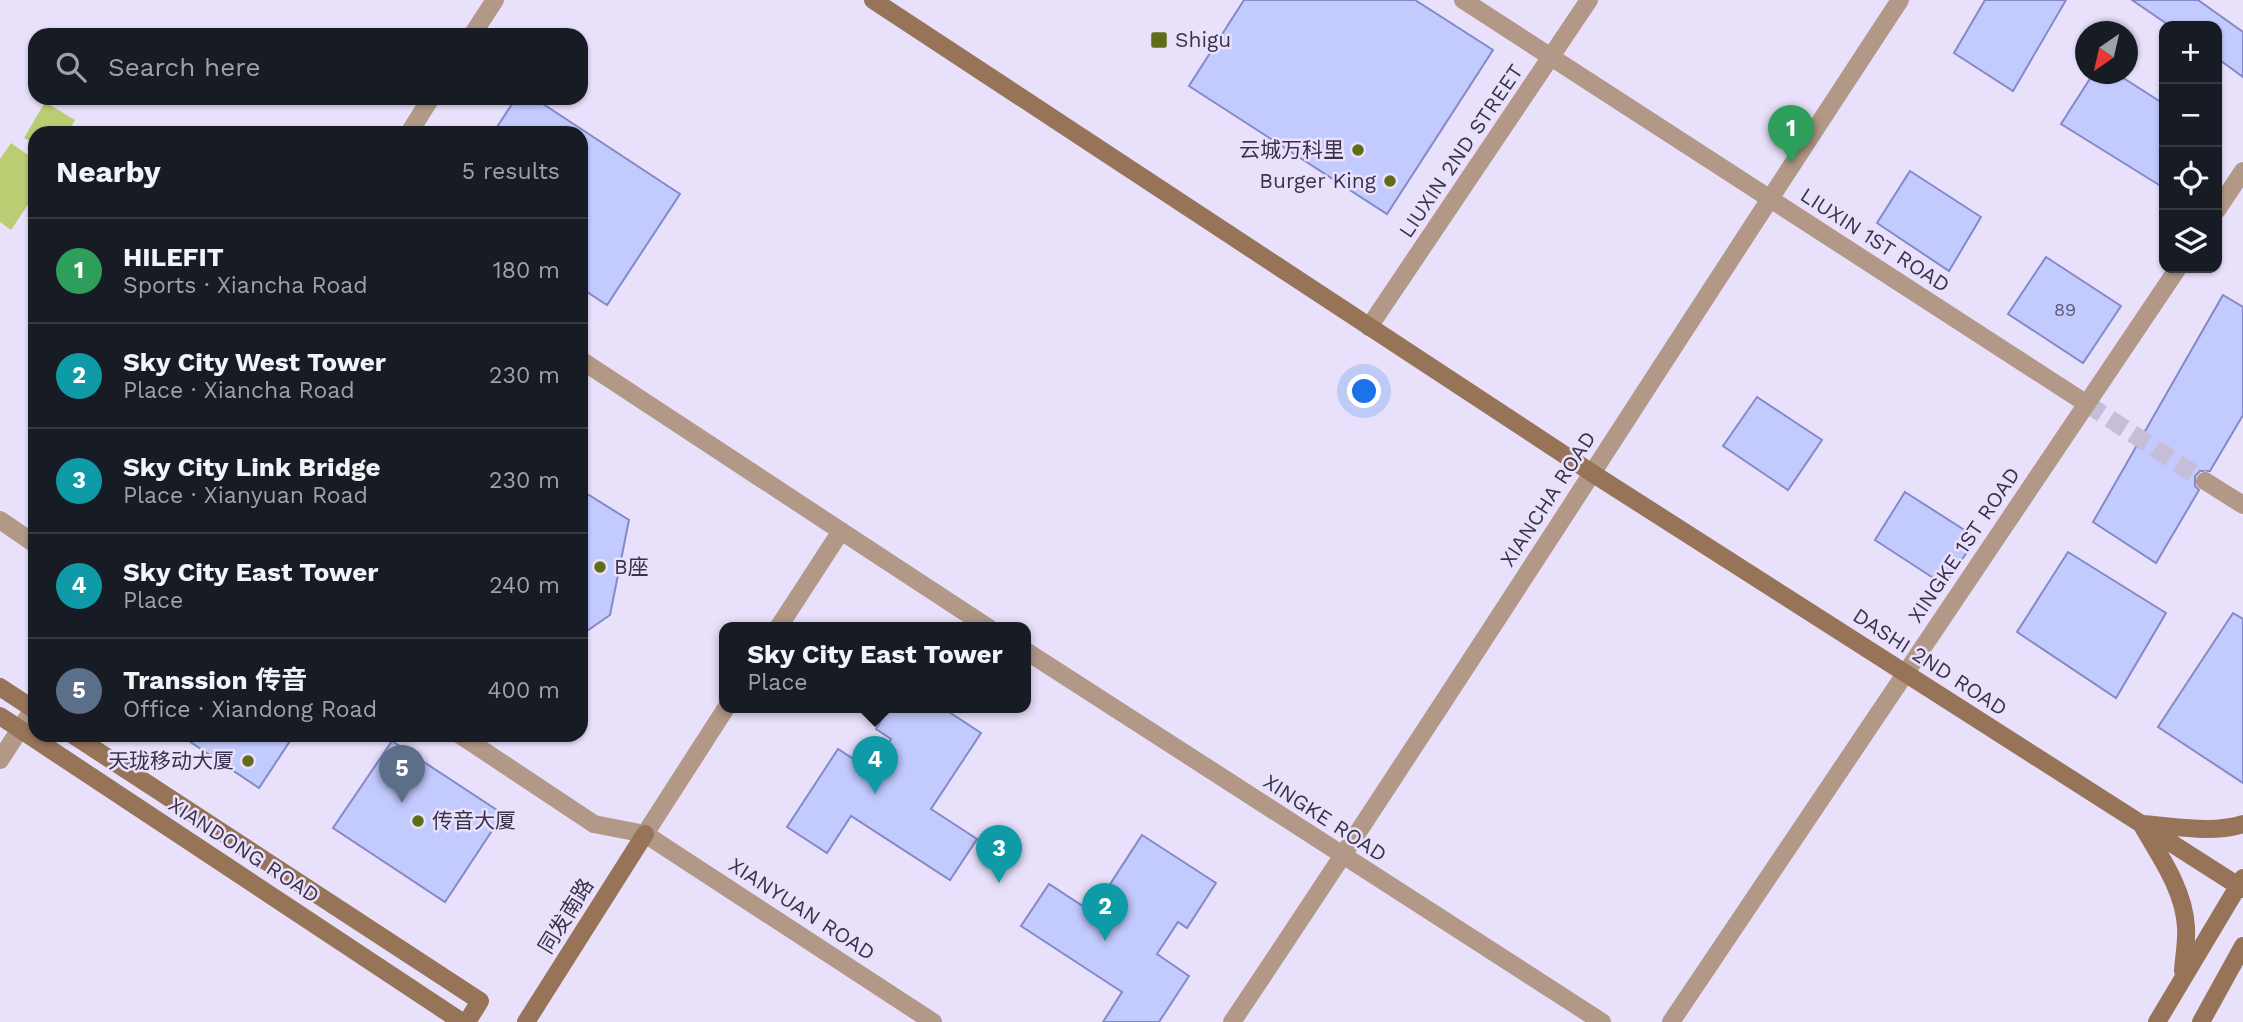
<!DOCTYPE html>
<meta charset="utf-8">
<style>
:root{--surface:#171b24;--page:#242831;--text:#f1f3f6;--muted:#9ea1a6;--line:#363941;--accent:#606d17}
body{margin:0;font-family:"Work Sans","Noto Sans SC",sans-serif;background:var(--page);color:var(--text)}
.controls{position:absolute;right:21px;top:21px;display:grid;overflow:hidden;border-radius:14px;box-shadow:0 2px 5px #0004}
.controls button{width:63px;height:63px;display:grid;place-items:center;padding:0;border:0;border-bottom:2px solid var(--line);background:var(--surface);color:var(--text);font:35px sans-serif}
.compass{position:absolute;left:2075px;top:21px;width:63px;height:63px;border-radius:50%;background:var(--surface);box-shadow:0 2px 5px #0004;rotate:214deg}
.you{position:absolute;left:1365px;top:392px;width:24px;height:24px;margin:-18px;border:5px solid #fff;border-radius:50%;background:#1a73e8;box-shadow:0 0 0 10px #1a73e833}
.badge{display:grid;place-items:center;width:46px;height:46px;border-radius:50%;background:var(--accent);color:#fff;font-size:23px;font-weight:700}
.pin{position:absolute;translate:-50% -58px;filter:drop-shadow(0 2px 4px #0008)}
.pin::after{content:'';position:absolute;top:37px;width:24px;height:21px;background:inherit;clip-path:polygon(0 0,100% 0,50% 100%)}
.popup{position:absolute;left:719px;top:622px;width:312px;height:91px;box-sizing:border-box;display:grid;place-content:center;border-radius:14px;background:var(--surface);filter:drop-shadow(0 2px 5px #0005);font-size:23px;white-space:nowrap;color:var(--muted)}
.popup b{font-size:26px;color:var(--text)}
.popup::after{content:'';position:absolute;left:50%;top:100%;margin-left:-14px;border:14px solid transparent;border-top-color:var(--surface)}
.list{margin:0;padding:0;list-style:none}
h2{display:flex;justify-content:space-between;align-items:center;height:91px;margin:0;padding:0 28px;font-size:30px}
h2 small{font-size:23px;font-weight:400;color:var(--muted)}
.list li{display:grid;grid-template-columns:46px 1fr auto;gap:21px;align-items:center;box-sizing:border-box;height:105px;padding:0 28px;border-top:2px solid var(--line)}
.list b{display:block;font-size:26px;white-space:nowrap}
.list p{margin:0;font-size:23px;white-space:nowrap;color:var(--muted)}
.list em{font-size:23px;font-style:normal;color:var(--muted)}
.icon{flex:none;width:38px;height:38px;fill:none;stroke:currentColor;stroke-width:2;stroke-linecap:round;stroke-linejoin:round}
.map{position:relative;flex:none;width:2243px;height:1022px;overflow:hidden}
.search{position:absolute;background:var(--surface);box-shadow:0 2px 5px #0004;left:28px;top:28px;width:560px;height:77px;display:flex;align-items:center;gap:18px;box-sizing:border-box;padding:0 24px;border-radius:21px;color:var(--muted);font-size:26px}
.panel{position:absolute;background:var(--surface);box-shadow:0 2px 5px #0004;left:28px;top:126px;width:560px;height:616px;border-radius:21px}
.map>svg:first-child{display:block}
.green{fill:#bbcd73}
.building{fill:#c3cafe;stroke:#838ac7;stroke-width:2}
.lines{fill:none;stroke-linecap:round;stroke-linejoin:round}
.minor-tunnel{stroke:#c6bed9;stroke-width:18;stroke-dasharray:18 9;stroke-linecap:butt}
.minor{stroke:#b29886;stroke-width:18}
.tertiary{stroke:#b29886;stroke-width:18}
.secondary{stroke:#977357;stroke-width:18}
.poi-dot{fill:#606d17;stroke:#e9e1fc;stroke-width:2.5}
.labels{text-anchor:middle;stroke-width:5;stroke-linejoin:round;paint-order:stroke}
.number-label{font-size:18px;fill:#5c5878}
.poi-label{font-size:21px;fill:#3a324c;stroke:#e9e1fc;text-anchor:start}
.street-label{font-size:21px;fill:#3a324c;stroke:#e9e1fc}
</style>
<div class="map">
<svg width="2243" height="1022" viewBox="0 0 2243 1022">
<rect width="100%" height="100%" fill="#e9e1fc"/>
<!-- green -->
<path class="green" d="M45 102 75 120 68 133H35V144L24 138Z
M11 143 35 160V194L11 230 0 222V159Z"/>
<!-- building -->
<path class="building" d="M1244 0H1415L1493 50 1387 214 1189 86Z
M1985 0H2066L2013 91 1954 53Z
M2132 0H2198L2243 32V77L2217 58V26H2170Z
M2093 74H2117L2164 104V188L2061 124Z
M516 98H534L680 194 607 305 581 288V133H493Z
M1910 171 1981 217 1949 271 1877 223Z
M2046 257 2121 306 2083 363 2008 314Z
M2223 295 2243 307V415L2210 471H2200L2195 476V486L2199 490 2156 563 2093 522Z
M1757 397 1822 440 1788 490 1723 446Z
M581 490 629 520 610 615 581 635Z
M1905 492 1977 538 1944 585 1875 540Z
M2068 552 2166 613 2116 698 2017 632Z
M2233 613 2243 619V783L2158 727Z
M889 708H943L981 733 931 809 977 839 950 880 851 816 827 853 787 827 838 749 870 770 891 739 876 729Z
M180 735H294L259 788Z
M392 741 503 814 445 902 333 828Z
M1142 835 1216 883 1187 928 1178 922 1157 954 1189 976 1159 1022H1103L1122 992 1021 926 1049 884 1092 912Z"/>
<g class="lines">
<!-- minor-tunnel -->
<path class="minor-tunnel" d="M2087 404 2205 481"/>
<!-- minor -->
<path class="minor" d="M1463 0 2087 404
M2217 210 2243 171
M1369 327 1589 0
M581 360 841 531 778 628
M2205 481 2243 505
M0 520 35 544
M594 824 645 834 933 1022
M645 834 726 708
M1671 1022 2178 268"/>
<!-- tertiary -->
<path class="tertiary" d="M472 35 495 0
M409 133 431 98
M841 531 989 628
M1026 651 1602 1022
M460 735 594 824
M0 760 35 706
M1232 1022C1459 684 1676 340 1900 0"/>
<!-- secondary -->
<path class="secondary" d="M873 0 1592 473 2243 889
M0 687 35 710
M0 716 462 1022
M73 735 480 1001 467 1022
M2142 824C2174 826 2212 834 2243 824
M2143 827C2161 858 2184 890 2186 927 2187 941 2184 956 2183 971
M526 1022 645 834
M2157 1022 2243 878
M2201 1022 2243 946"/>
</g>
<!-- markers -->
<g class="poi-dot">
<rect x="1150" y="31" width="18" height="18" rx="3.5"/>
<circle cx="1358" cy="150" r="7"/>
<circle cx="1390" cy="181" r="7"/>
<circle cx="600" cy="567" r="7"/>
<circle cx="248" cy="761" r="7"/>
<circle cx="418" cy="821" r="7"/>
</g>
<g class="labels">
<!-- number labels -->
<g class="number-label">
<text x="2065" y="316">89</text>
</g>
<!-- poi labels -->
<g class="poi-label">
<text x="1175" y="47">Shigu</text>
<text x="1344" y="157" text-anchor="end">云城万科里</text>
<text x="1376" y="188" text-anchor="end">Burger King</text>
<text x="614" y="574">B座</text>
<text x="234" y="768" text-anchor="end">天珑移动大厦</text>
<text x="432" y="828">传音大厦</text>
</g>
<!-- street labels -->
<g class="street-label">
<text transform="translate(1461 151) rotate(-56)" y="7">LIUXIN 2ND STREET</text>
<text transform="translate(1875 240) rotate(33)" y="7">LIUXIN 1ST ROAD</text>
<text transform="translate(1548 499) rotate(-57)" y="7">XIANCHA ROAD</text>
<text transform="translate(1964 545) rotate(-56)" y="7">XINGKE 1ST ROAD</text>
<text transform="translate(1930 662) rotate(33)" y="7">DASHI 2ND ROAD</text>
<text transform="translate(1325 818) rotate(33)" y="7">XINGKE ROAD</text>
<text transform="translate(244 850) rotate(33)" y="7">XIANDONG ROAD</text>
<text transform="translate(802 909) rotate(33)" y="7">XIANYUAN ROAD</text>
<text transform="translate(566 916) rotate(-58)" y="7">同发南路</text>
</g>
</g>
</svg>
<div class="controls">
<button>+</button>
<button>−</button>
<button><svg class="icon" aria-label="locate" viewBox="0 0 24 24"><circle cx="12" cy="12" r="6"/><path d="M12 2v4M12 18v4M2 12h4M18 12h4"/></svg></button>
<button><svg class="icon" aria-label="layers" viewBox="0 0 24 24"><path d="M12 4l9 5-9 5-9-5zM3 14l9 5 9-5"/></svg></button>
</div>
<svg class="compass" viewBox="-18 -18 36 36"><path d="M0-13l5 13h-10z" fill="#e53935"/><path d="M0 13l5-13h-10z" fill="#9ea1a6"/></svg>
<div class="you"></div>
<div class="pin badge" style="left:1791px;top:163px;background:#2e9e5b">1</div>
<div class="pin badge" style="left:1105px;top:941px;background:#0f9aa8">2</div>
<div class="pin badge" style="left:999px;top:883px;background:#0f9aa8">3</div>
<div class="pin badge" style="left:875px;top:794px;background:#0f9aa8">4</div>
<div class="popup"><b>Sky City East Tower</b>Place</div>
<div class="pin badge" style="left:402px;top:803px;background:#5c6f8a">5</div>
<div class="search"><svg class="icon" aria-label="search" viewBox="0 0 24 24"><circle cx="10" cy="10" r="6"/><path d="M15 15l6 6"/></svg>Search here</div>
<section class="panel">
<h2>Nearby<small>5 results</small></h2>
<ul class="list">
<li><span class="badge" style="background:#2e9e5b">1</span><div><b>HILEFIT</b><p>Sports · Xiancha Road</p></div><em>180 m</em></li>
<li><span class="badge" style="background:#0f9aa8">2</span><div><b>Sky City West Tower</b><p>Place · Xiancha Road</p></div><em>230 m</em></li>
<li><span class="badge" style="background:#0f9aa8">3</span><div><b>Sky City Link Bridge</b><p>Place · Xianyuan Road</p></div><em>230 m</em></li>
<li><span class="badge" style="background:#0f9aa8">4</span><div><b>Sky City East Tower</b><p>Place</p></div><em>240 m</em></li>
<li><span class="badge" style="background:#5c6f8a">5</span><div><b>Transsion 传音</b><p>Office · Xiandong Road</p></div><em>400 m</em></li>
</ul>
</section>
</div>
